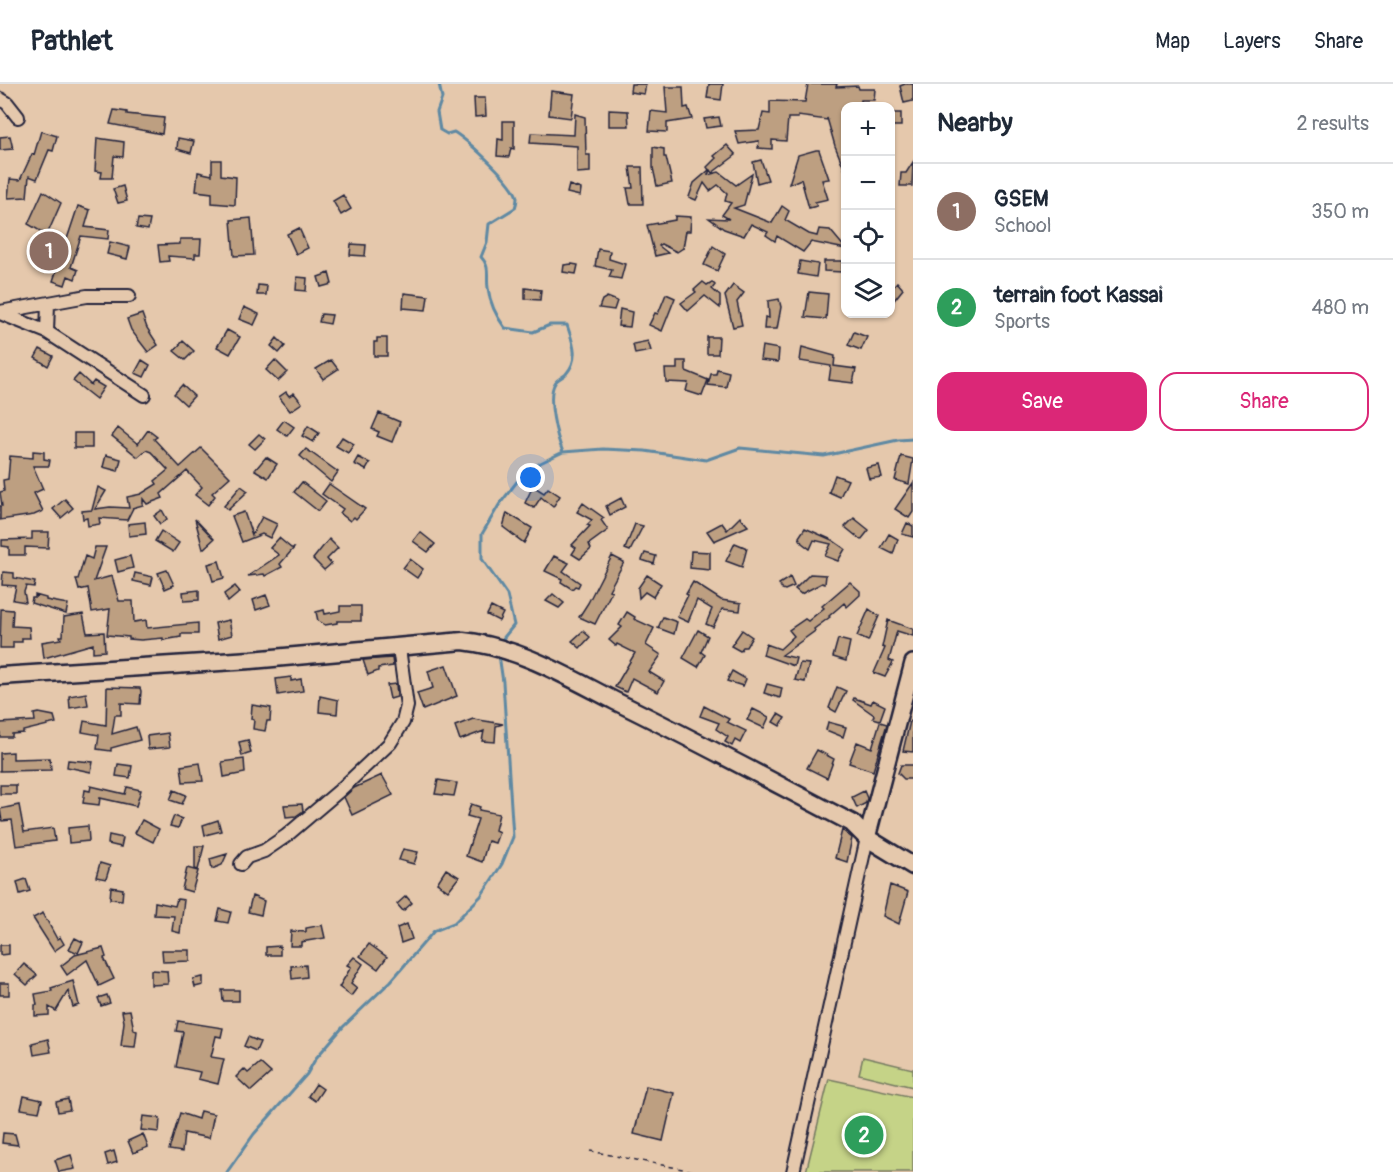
<!DOCTYPE html>
<meta charset="utf-8">
<style>
:root{--surface:#fff;--page:#f6f6f7;--text:#1f2937;--muted:#747a83;--line:#e0e1e3;--accent:#db2777}
body{margin:0;font-family:Pangolin,sans-serif;background:var(--page);color:var(--text)}
.controls{position:absolute;right:18px;top:18px;display:grid;overflow:hidden;border-radius:12px;box-shadow:0 2px 4px #0004}
.controls button{width:54px;height:54px;display:grid;place-items:center;padding:0;border:0;border-bottom:2px solid var(--line);background:var(--surface);color:var(--text);font:30px sans-serif}
.you{position:absolute;left:531px;top:394px;width:21px;height:21px;margin:-15px;border:4px solid #fff;border-radius:50%;background:#1a73e8;box-shadow:0 0 0 9px #1a73e833}
.badge{display:grid;place-items:center;width:39px;height:39px;border-radius:50%;background:var(--accent);color:#fff;font-size:20px;font-weight:700}
.pin{position:absolute;translate:-50% -50%;border:3px solid #fff;box-shadow:0 2px 6px #0006}
.list{margin:0;padding:0;list-style:none}
h2{display:flex;justify-content:space-between;align-items:center;height:78px;margin:0;padding:0 24px;font-size:26px}
h2 small{font-size:20px;font-weight:400;color:var(--muted)}
.list li{display:grid;grid-template-columns:39px 1fr auto;gap:18px;align-items:center;box-sizing:border-box;height:96px;padding:0 24px;border-top:2px solid var(--line)}
.list b{display:block;font-size:22px;white-space:nowrap}
.list p{margin:0;font-size:20px;white-space:nowrap;color:var(--muted)}
.list em{font-size:20px;font-style:normal;color:var(--muted)}
.actions{display:flex;gap:12px;padding:18px 24px}
.actions a{flex:1;padding:14px 0;border:2px solid var(--accent);border-radius:18px;text-align:center;font-size:21px;color:var(--accent)}
.actions .main{background:var(--accent);color:#fff}
.icon{flex:none;width:33px;height:33px;fill:none;stroke:currentColor;stroke-width:2;stroke-linecap:round;stroke-linejoin:round}
.map{position:relative;flex:none;width:913px;height:1088px;overflow:hidden}
header{display:flex;align-items:center;gap:36px;box-sizing:border-box;height:84px;padding:0 30px;background:var(--surface);border-bottom:2px solid var(--line)}
header strong{font-size:28px}
nav{display:flex;gap:33px;margin-inline-start:auto;font-size:21px}
main{display:flex}
aside{flex:1;background:var(--surface)}
.map>svg:first-child{display:block}
.green{fill:#c5d387;stroke:#747a61;stroke-width:1.5}
.lines{fill:none;stroke-linecap:round;stroke-linejoin:round}
.stream{stroke:#5e89a3;stroke-width:3}
.building{fill:#bd9f81;stroke:#22223b;stroke-width:1.5}
.minor-casing{stroke:#22223b;stroke-width:16}
.tertiary-casing{stroke:#22223b;stroke-width:20}
.secondary-casing{stroke:#22223b;stroke-width:21}
.path{stroke:#22223b;stroke-width:1.5;stroke-dasharray:4.5 4.5;stroke-linecap:butt}
.minor{stroke:#e5c8ac;stroke-width:12}
.tertiary{stroke:#e5c8ac;stroke-width:15}
.secondary{stroke:#e5c8ac;stroke-width:16}
</style>
<header>
<strong>Pathlet</strong>
<nav><a>Map</a><a>Layers</a><a>Share</a></nav>
</header>
<main>
<div class="map">
<svg width="913" height="1088" viewBox="0 0 913 1088">
<rect width="100%" height="100%" fill="#e5c8ac"/>
<filter id="ink" filterUnits="userSpaceOnUse"><feTurbulence type="fractalNoise" baseFrequency=".0167" numOctaves="2"/><feDisplacementMap in="SourceGraphic" scale="12" xChannelSelector="R" yChannelSelector="G"/><feConvolveMatrix kernelMatrix="1 2 1 2 8 2 1 2 1" color-interpolation-filters="sRGB"/></filter>
<g filter="url(#ink)">
<!-- green -->
<path class="green" d="M863 973 913 985V1003L859 990Z
M829 995 913 1013V1088H806Z"/>
<g class="lines">
<!-- stream -->
<path class="stream" d="M439 0 442 14 437 28 440 46 447 50 454 48C468 57 515 99 517 114 517 118 516 121 515 124L489 140 487 158 481 173C491 183 486 192 488 204 490 220 496 232 505 244L533 248 550 241H567C573 259 580 274 566 290 563 293 557 295 555 299 546 313 557 354 563 368L603 365 645 367 706 376 740 364 824 372 898 356 913 355
M501 557 514 541 507 511 482 475V450L499 421 526 386 563 368
M227 1088 254 1050 307 990 316 974 343 943 391 897 434 847 454 839 481 812 502 780 513 753 503 598 499 571"/>
</g>
<!-- building -->
<path class="building" d="M631 0H646L644 10 630 8Z
M709 0H723L721 16 707 14Z
M808 0H837L836 3 858 2 859 5H875L874 16H861V22H846V89L835 62 827 34V36L798 32V34H788L786 57 772 56V65L758 64 759 57 739 60 735 47 759 46 763 29 770 30V17L805 18Z
M905 0H913V17L904 19 900 2Z
M665 3H683L684 24 688 23 692 35 667 39V48L649 47 651 27 667 29Z
M551 7 574 10 571 34 549 31Z
M474 14H485L486 32 475 33Z
M114 26 127 28V30L164 34 162 50 110 40Z
M609 26 628 27 629 42H609Z
M891 29H901V42H891Z
M575 30 585 33 586 71H590V88L577 89V62L530 59 531 49 574 51Z
M719 33 721 42 706 44 704 35Z
M503 37H514V65L511 64 509 73 497 72 498 55 503 56Z
M41 47 57 52 53 67 49 66 37 95 29 92 27 113 8 114 10 95 20 96 32 70 34 71Z
M10 52 13 65 0 66V53Z
M97 54 124 58 123 73 114 72 112 94H101L102 88 95 87Z
M178 54 194 57 191 69 177 65Z
M727 61 736 71 712 89 710 86 708 91 719 88 736 101 752 90 744 121 734 124 772 139 782 122 789 127 785 136 809 150 817 152 819 145 830 146 846 165 811 158 803 168 777 152 775 157 766 151 768 148 751 140 744 152 724 145 709 134 729 135 722 131 731 119 725 117 727 109 718 101 710 107 704 99 696 116 689 113 694 99 709 86 707 83 716 74 714 72Z
M653 63 664 65V73H666L672 99 657 102 653 84Z
M816 66H819L829 95 822 96 828 115 815 118 817 122 809 124 801 95 789 100 798 71Z
M212 76H221V91L236 93 235 121 212 119V109L196 107 198 88 212 91Z
M761 76 768 96 757 99 753 78Z
M913 78 912 102H900L901 89H906Z
M630 83H642L643 120H630L627 104H633Z
M569 101 581 105 580 112 567 109Z
M123 102 127 117 118 119 113 105Z
M43 107 61 119 47 151 28 140Z
M343 111 351 125 341 131 333 117Z
M78 122 90 126 85 143 109 146 108 155 81 152 71 183 78 186 75 195 68 192 65 201 53 197Z
M675 132 691 133 690 147H686L683 164 677 168 661 160 659 162 668 169 655 172 647 141 675 136Z
M251 134 254 171 234 172 231 136Z
M138 135 150 136 148 146 136 144Z
M299 144 308 164 296 170 287 150Z
M180 155H201L200 170H195V174L168 172 169 177 160 178 158 161 180 160Z
M110 158 130 163 127 175 107 170Z
M351 160 366 161 365 172 350 171Z
M713 162 725 170 717 187 704 181Z
M598 165 610 167 609 175 625 180 621 195 609 193 612 186 595 182Z
M800 177 818 180 816 193 798 190Z
M824 177H842V188L824 187Z
M572 180 578 181 576 190 563 188 564 181Z
M329 189 332 200 321 203 318 193Z
M297 193 307 194 306 207 296 206Z
M703 198 707 201 712 198 715 201 712 205 720 212V224L705 212 688 227 681 219 696 208 694 206Z
M897 198 903 205 891 220V205Z
M258 201 267 202 266 211H257Z
M733 201 744 209 737 218 742 241 733 243 725 212Z
M525 204 541 206 540 216 525 215Z
M809 208 828 210 826 235 805 233Z
M404 209 428 212 426 226 403 224Z
M666 210 675 214 662 247 649 241 655 229 658 230Z
M607 213 617 217 614 226 599 224 602 216Z
M779 215 781 223 777 245H764L765 233 769 234 768 217Z
M244 223 259 230 254 241 239 235Z
M620 225 632 228 630 243 618 242Z
M142 230 147 244 158 261 148 268 131 246 127 235Z
M321 230 332 231 330 240 319 238Z
M227 246 240 253 230 270 217 263Z
M854 248 867 253 861 266 848 261Z
M707 253H719L718 270H707Z
M277 254 285 262 279 269 271 262Z
M377 254H387V272H374V258H377Z
M183 257 194 267 185 276 174 267Z
M648 257 651 267 635 270 633 260Z
M762 262 779 265 778 278 760 276Z
M802 263 835 272 834 282 856 285 853 299 829 296 831 282 800 277Z
M40 265 53 272 48 282 35 274Z
M142 276 150 281 144 293 135 289Z
M275 276 287 288 278 297 266 286Z
M331 276 338 285 323 295 316 285Z
M677 277H686V287L708 296 702 312 686 307 688 299 666 298 665 285H677Z
M717 285 729 288 726 303 708 301 711 290H716Z
M79 290 91 301 94 297 104 303 96 315 73 297Z
M182 301 194 312 186 321 174 310Z
M286 308 289 312 294 309 302 319 290 327 279 313Z
M379 329 400 338 392 358 377 352 379 348 372 345Z
M284 336 294 343 287 352 277 345Z
M308 342 319 349 313 358 302 352Z
M118 344 138 360 148 346 157 353 154 355 180 383 201 364 230 393 212 409 215 412 208 421 195 411 202 403 187 387 161 410 163 414 147 420 143 415V421L132 424H133L127 436 99 434 100 440 88 442 87 434 83 435 82 427 92 426 98 403 106 407 95 425 110 423 129 424 127 413 141 410 157 400 155 397 168 386 151 368 146 366 138 373 112 352Z
M74 349H92V364H74Z
M259 350 265 355 255 365 249 360Z
M342 353 354 360 348 369 336 362Z
M306 365 338 388 331 398 300 372Z
M33 367 44 368V375L50 376 49 382H33L43 405 34 409 43 427 34 431 0 436V422H2L0 408 4 407 3 396 8 395 10 372 33 374Z
M106 371 121 375 118 387 103 383Z
M901 372 913 375 909 400 895 396Z
M266 373 277 380 268 394 255 386Z
M358 373 370 379 366 386 354 380Z
M879 381 882 393 869 395 866 384Z
M835 391 848 396 840 413 829 408Z
M302 398 326 417 318 427 294 408Z
M913 399V428L909 434 895 425Z
M329 400 365 425 356 435 354 433 350 437 340 429 343 425 322 410Z
M241 402 248 407 228 426 224 422Z
M533 402 544 409 548 404 560 412 553 423 541 413 534 424 525 419Z
M621 414 625 423 610 431 606 422Z
M65 415 73 424 61 434 53 425Z
M583 419 604 434 601 436 608 446 589 460 591 465 580 475 572 470 576 464 572 461 590 442 587 441 592 436 577 428Z
M162 426 167 435 160 440 154 432Z
M244 428 252 451 262 433 277 440 270 454 262 450 242 458 232 432Z
M507 429 532 444 524 459 503 443Z
M740 433 748 442 714 457 707 447 722 439 727 446Z
M854 434 869 446 861 456 845 443Z
M195 435 214 455 203 465Z
M145 438 146 450 129 452 128 440Z
M907 439 913 442V453L902 450Z
M635 440 643 442 630 467 625 465Z
M805 444 832 456 845 465 838 477 825 472 831 460 814 456 810 465 802 459 799 453Z
M161 447 179 459 173 468 155 457Z
M32 448H49L48 464 25 463V471H9V463L2 462V456L32 455Z
M420 448 435 460 428 468 413 457Z
M889 450 898 455 893 470 881 464Z
M279 454 291 464H294L280 480 282 483 265 492 264 490 248 492 279 471 270 464Z
M329 455 338 464 327 475 331 480 324 486 313 475Z
M735 459 747 464 742 483 726 477Z
M95 463H106L94 497 112 492 119 517H133L134 538 146 536 147 544 198 539V550H181V553L163 556V554L141 556 129 555V553L107 551 110 525 92 528 88 504 79 506 76 495H78L85 472 92 475Z
M691 467 710 468V486L690 484Z
M645 469 656 472 654 480 642 476Z
M130 472 133 484 118 488 115 476Z
M554 472 569 479 563 487 580 499 578 503 575 502 572 505 561 498 562 495 545 487Z
M612 472 624 478 609 506 612 507 595 540 579 533 588 519Z
M410 475 423 485 417 494 403 484Z
M219 477 224 494 213 497 208 480Z
M167 486 174 501 165 505 158 489Z
M3 488 14 489V494L35 498 34 503 26 502 24 508 26 518 13 516 16 502 2 501Z
M135 489 153 493 151 501 133 497Z
M810 490 826 491 825 500 822 499 801 510 795 505Z
M647 491 661 500 653 513 645 508 639 514 638 504Z
M790 493 794 502 785 506 782 505 779 500Z
M693 498 721 516 741 519 740 527 722 525 713 543 706 540 712 525 697 516 688 538 677 533 688 511 686 510Z
M850 498 860 507V511L847 523 844 519 829 532 830 533 814 545 815 547 782 571 796 574 794 582 763 571 766 560 780 565 794 552 789 546 805 535 808 537 824 524 822 522Z
M235 502 240 508 228 518 224 510Z
M199 506V516L184 517 183 508Z
M553 510 564 519 559 524 546 517Z
M35 511 46 514V516L68 520 66 530 31 519 32 514H35Z
M266 511 270 521 256 526 253 516Z
M340 522H361V537H337V539L325 541 318 537 316 528 324 526 325 530 340 527Z
M491 523 503 529 499 537 487 531Z
M1 525 13 526 12 542 29 543 30 554H22V558H13V564H0Z
M869 525 879 532 868 557 857 552Z
M627 528 635 533 634 535 654 544 646 561 661 571 649 588 664 597 658 608 632 594 626 608 615 603 635 569 617 560 616 562 609 556 622 543 619 541Z
M83 530 87 549 104 548 105 567 93 568V560L44 574 42 558 61 555 60 552H63L64 533Z
M663 533 677 538 674 550 658 544Z
M229 536 232 551 218 555 215 539Z
M888 536 913 545V552L897 547 889 576 893 578 885 593 874 589 885 564 882 563Z
M698 546 708 552 701 568 705 571 698 583 683 574Z
M742 546 752 553 746 563H743L740 567 731 562Z
M583 547 590 553 580 564 572 557Z
M838 555 850 558 846 577 833 573Z
M392 574 393 582 378 584V587L368 591 363 576Z
M800 579 809 580 805 598 795 596Z
M446 581 457 612 423 626 417 609 433 604 428 587Z
M732 587 746 595 743 602 727 597Z
M291 593V597L301 595 303 607 278 611 276 595Z
M396 600 397 613 390 615 387 601Z
M767 600 782 604 780 614 764 609Z
M107 603 140 604 141 607 140 620 121 619V631H115L112 650 136 643 140 656 111 664V667L97 665 99 651 82 648 84 637 106 641Z
M837 603 846 607 836 628 829 624Z
M86 609 88 621 70 624 69 612Z
M320 612 338 616 337 630 319 628Z
M854 614 871 620 873 616 885 622 880 636 873 634 874 631 853 616Z
M252 621 271 624 270 637H267L265 647 253 645 254 636 251 635Z
M704 622 729 635 727 638 746 647 740 659 735 656 732 662 725 658 728 653 716 645 719 639 700 632Z
M753 625 769 633 764 644 747 636Z
M39 629 54 632 56 639 23 647V649L12 650V653H0V639L35 637 34 630Z
M778 630 785 634 780 642 773 638Z
M473 635 503 640 496 642 495 658 482 657 484 647 460 656 455 642Z
M910 637 913 638V668L903 667Z
M828 638 846 643 843 653 826 646Z
M880 638 887 640 873 687 849 679 857 658 872 664Z
M168 649 170 663 148 665 147 652Z
M248 656 251 669 242 672 239 658Z
M817 666 834 675 827 694 807 684Z
M13 668V675L50 674 51 686 0 687V669Z
M244 675 245 689 224 693 222 678Z
M68 676 93 678 91 688 67 683Z
M200 679 203 697 183 698 181 682Z
M118 680 132 682 130 694 116 692Z
M901 681H913V695H904L898 689Z
M382 691 393 711 352 731 344 713 354 704Z
M438 696 457 699 454 712 435 710Z
M0 701H16V710H0Z
M91 702 125 710 127 703 141 706 136 722 100 714 99 721 83 719 85 706 90 707Z
M174 706 186 711 182 720 170 716Z
M864 707 867 714 866 719 857 724 852 713Z
M302 720 303 727 296 732 286 733 284 721Z
M471 720 480 723 479 726 499 730 495 746 499 748 495 759 488 757 482 778 466 772 478 735 467 732Z
M19 721 24 748 53 744 55 757 16 762 12 736 2 737 0 725Z
M174 732 182 735 178 744 170 742Z
M142 736 159 745 153 758 135 749Z
M218 736 221 747 205 751 203 741Z
M88 742 89 757 69 759 68 744Z
M842 746 852 754 847 778 835 774Z
M109 751 123 754 121 763 108 760Z
M195 762H204L198 786 195 785Z
M403 765 418 768 414 780 399 776Z
M227 770 222 781 212 785 210 775Z
M100 779 110 782 106 795 96 793Z
M187 784 198 787 192 808 182 805Z
M446 785 459 793 448 807 437 799Z
M26 795 30 807 20 810 17 798Z
M890 801 908 808 899 840 883 832Z
M111 803 123 805 122 816 110 815Z
M252 812 264 817 261 831 248 828Z
M406 812 412 819 403 827 397 820Z
M177 815 184 816 180 849 172 847 174 832 154 831 155 818 175 822Z
M220 825 231 828 228 839 217 837Z
M43 829 57 855 60 853 64 860 54 867 33 834Z
M407 840 412 855 401 859 397 844Z
M322 841 325 854 301 858V862H290L291 847 306 848V844Z
M75 854 83 858 78 869 69 865Z
M369 860 387 873 378 885 360 872Z
M0 861H9V870L0 871Z
M280 862V871H266V863Z
M103 864 106 873 104 874 114 895 99 902 87 876 67 891 61 882 75 871Z
M162 866H190V877L163 878Z
M354 873 363 880 351 899 357 904 351 912 339 903 351 883 347 881Z
M24 880 37 891 27 901 15 890Z
M306 881 307 893 292 895 291 882Z
M151 886 167 887 168 900 151 901Z
M203 893V901L195 903 193 895Z
M73 897 79 921 73 923 68 907 56 927 49 923V931L35 932V921H37L35 910 52 907 51 904Z
M0 899H9V911H0Z
M222 906H239V917H223Z
M107 911 110 919 101 922 98 914Z
M130 926 134 946 137 947 135 963 121 962 124 938 122 927Z
M178 937 223 944 221 953 216 952 211 973 224 975 218 1000 198 995 200 988 176 983 183 948 176 947Z
M248 953 260 958 256 967 244 962Z
M48 955 51 968 34 971 32 959Z
M260 979 271 989 251 1007 236 993 244 985 248 989Z
M316 1000 323 1005 315 1017 308 1012Z
M646 1002 674 1009 663 1057 634 1050Z
M24 1012 42 1016 39 1028 21 1025Z
M68 1015 70 1026 58 1028 56 1018Z
M200 1027 214 1030 209 1054 184 1049 182 1068 169 1066 180 1029 198 1035Z
M143 1032 160 1034 159 1048 141 1046Z
M3 1049 15 1050 18 1061 2 1059Z
M143 1050 148 1063 133 1069 128 1057Z
M114 1067 117 1078 108 1081 105 1070Z
M71 1071 75 1085 59 1088 55 1076Z"/>
<g class="lines">
<defs>
<path id="minor" d="M0 15 7 19 18 33
M0 228 87 212H129
M0 229 47 248 144 311
M47 248 48 220
M241 780 247 773 264 767 286 752 339 707 390 659 403 638 407 622 399 564
M793 1088 867 754"/>
<path id="tertiary" d="M867 754 913 579"/>
<path id="secondary" d="M0 592 251 576 463 557C518 563 566 592 615 617 695 656 773 698 852 739L867 754 913 782"/>
</defs>
<!-- minor casing -->
<use href="#minor" class="minor-casing"/>
<!-- tertiary casing -->
<use href="#tertiary" class="tertiary-casing"/>
<!-- secondary casing -->
<use href="#secondary" class="secondary-casing"/>
<!-- path -->
<path class="path" d="M590 1067 698 1088"/>
<!-- minor -->
<use href="#minor" class="minor"/>
<!-- tertiary -->
<use href="#tertiary" class="tertiary"/>
<!-- secondary -->
<use href="#secondary" class="secondary"/>
</g>
</g>
</svg>
<div class="controls">
<button>+</button>
<button>−</button>
<button><svg class="icon" aria-label="locate" viewBox="0 0 24 24"><circle cx="12" cy="12" r="6"/><path d="M12 2v4M12 18v4M2 12h4M18 12h4"/></svg></button>
<button><svg class="icon" aria-label="layers" viewBox="0 0 24 24"><path d="M12 4l9 5-9 5-9-5zM3 14l9 5 9-5"/></svg></button>
</div>
<div class="you"></div>
<div class="pin badge" style="left:49px;top:167px;background:#8d6e63">1</div>
<div class="pin badge" style="left:864px;top:1051px;background:#2e9e5b">2</div>
</div>
<aside>
<h2>Nearby<small>2 results</small></h2>
<ul class="list">
<li><span class="badge" style="background:#8d6e63">1</span><div><b>GSEM</b><p>School</p></div><em>350 m</em></li>
<li><span class="badge" style="background:#2e9e5b">2</span><div><b>terrain foot Kassai</b><p>Sports</p></div><em>480 m</em></li>
</ul>
<div class="actions"><a class="main">Save</a><a>Share</a></div>
</aside>
</main>
